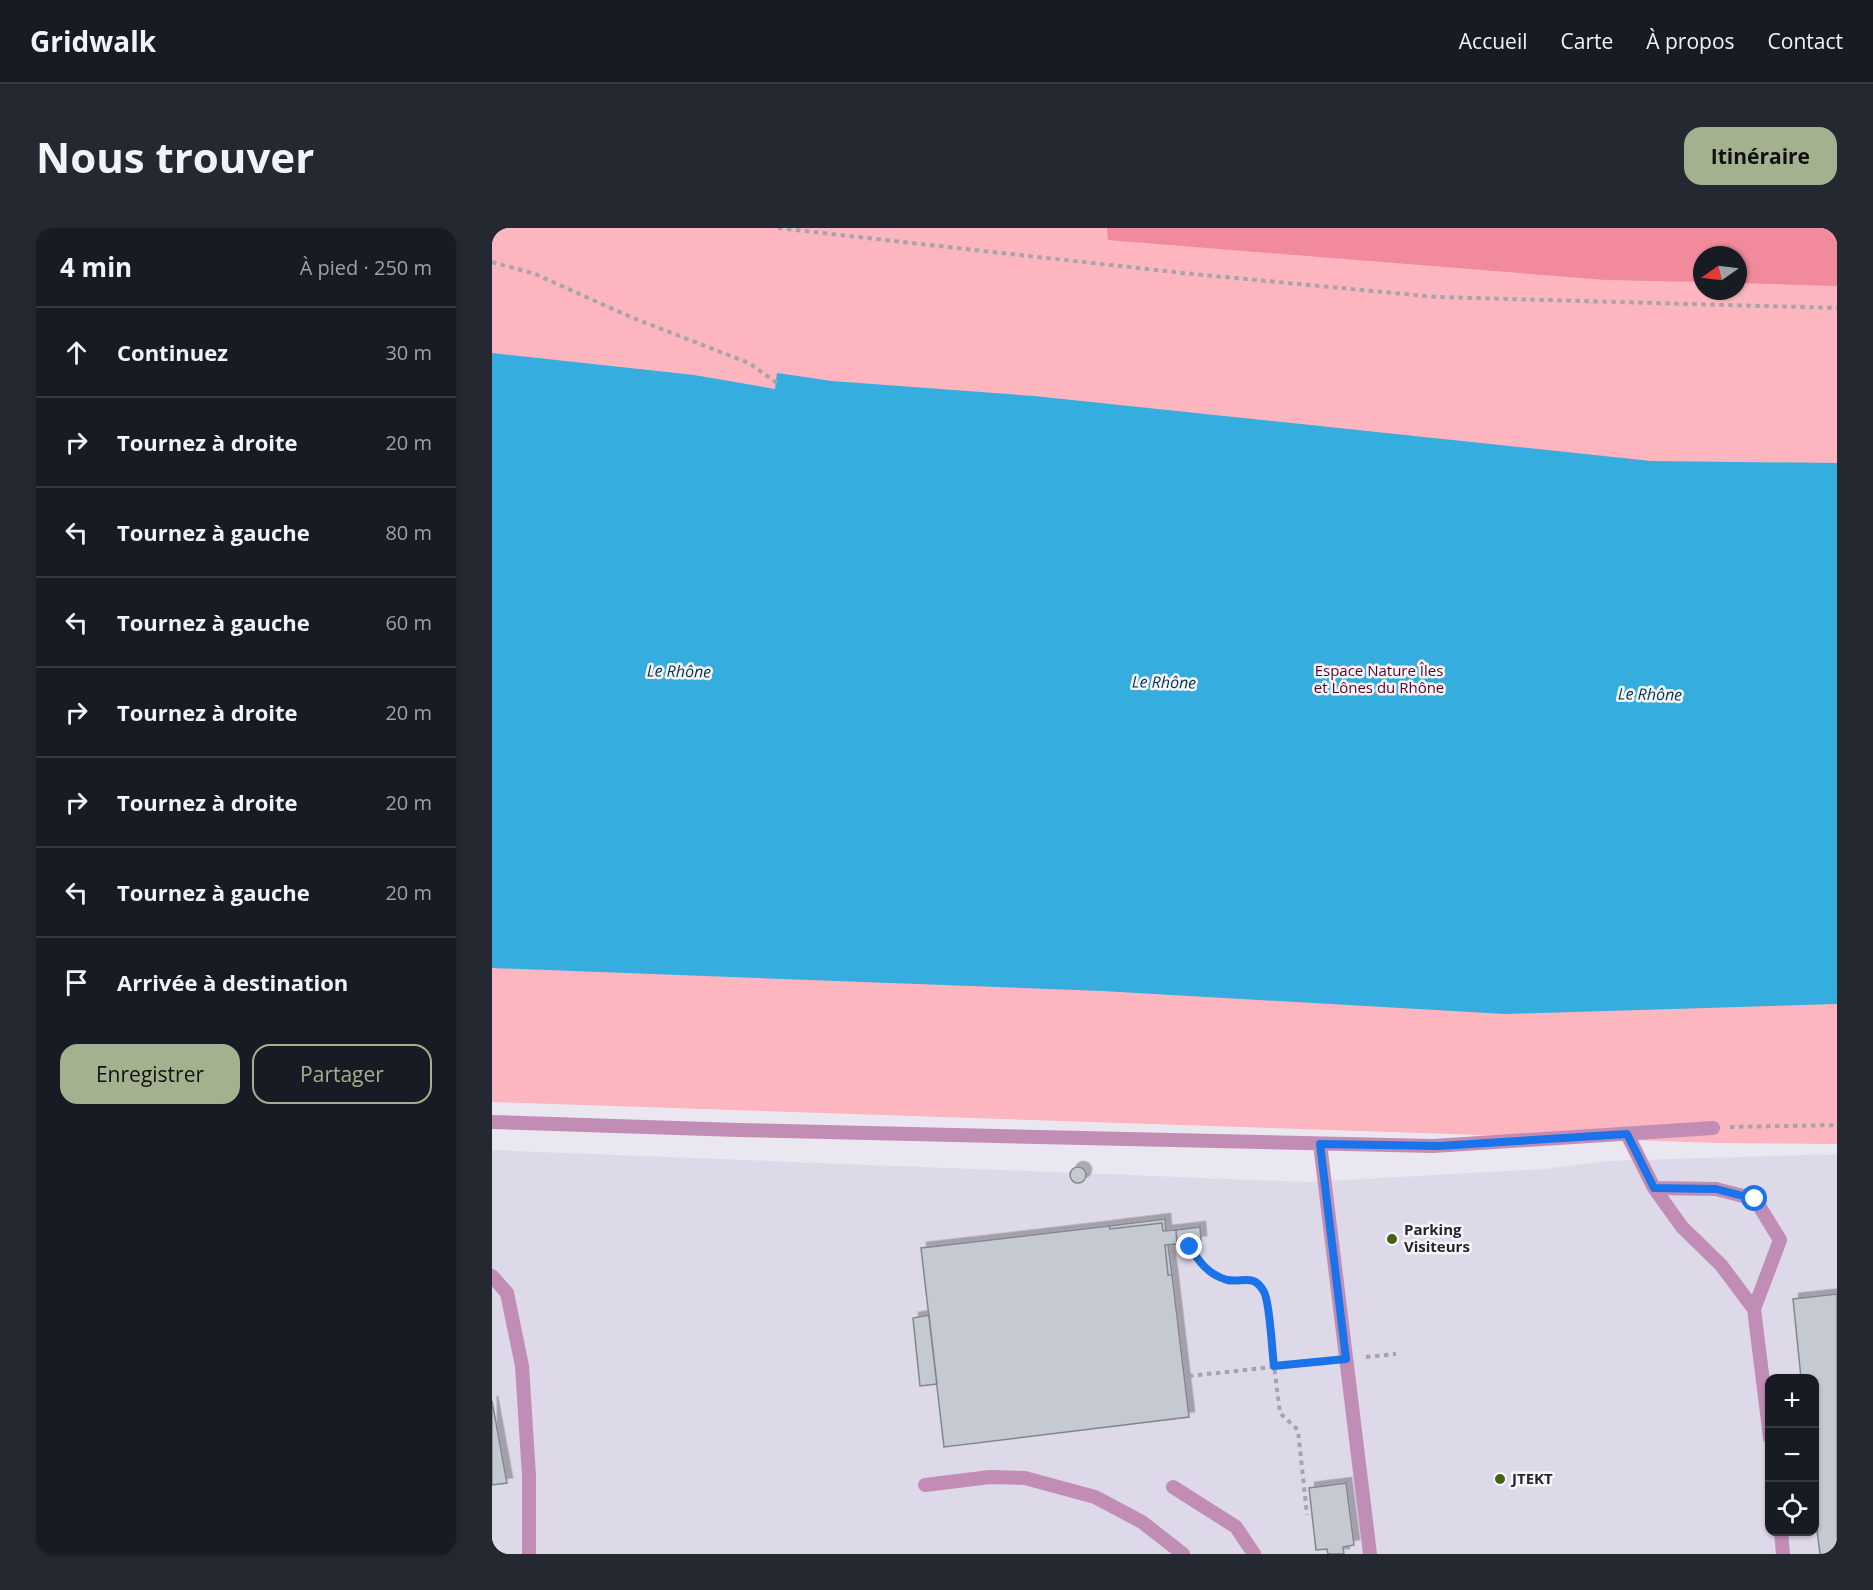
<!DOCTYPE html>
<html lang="fr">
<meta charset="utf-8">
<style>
:root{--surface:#171b24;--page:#242831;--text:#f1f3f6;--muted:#9ea1a6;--line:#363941;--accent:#a4b18f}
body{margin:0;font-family:"Open Sans",sans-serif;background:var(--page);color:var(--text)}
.controls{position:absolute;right:18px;bottom:18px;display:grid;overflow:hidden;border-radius:12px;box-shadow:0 2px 4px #0004}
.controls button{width:54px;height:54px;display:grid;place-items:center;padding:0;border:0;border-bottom:2px solid var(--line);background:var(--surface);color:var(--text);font:30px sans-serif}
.compass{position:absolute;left:1201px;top:18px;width:54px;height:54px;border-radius:50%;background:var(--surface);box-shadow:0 2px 4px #0004;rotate:256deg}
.stop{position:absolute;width:18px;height:18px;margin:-14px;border:4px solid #1a73e8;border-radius:50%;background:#fff}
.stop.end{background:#1a73e8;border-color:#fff;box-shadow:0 2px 6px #0008}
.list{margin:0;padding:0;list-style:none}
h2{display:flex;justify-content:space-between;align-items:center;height:78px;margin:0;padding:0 24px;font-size:26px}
h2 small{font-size:20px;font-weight:400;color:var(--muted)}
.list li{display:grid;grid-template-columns:39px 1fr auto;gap:18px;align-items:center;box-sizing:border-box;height:90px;padding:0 24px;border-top:2px solid var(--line)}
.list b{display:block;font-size:22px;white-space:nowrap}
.list em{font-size:20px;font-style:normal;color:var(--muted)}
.actions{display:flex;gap:12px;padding:18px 24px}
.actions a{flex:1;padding:14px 0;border:2px solid var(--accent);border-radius:18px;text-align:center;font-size:21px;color:var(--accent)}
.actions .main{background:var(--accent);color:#111}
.icon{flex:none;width:33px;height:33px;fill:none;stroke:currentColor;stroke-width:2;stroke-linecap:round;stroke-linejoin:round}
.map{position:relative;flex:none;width:1345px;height:1326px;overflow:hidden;border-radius:18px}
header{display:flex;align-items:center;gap:36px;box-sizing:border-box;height:84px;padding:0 30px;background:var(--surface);border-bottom:2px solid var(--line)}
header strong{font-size:28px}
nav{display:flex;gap:33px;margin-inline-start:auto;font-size:21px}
.intro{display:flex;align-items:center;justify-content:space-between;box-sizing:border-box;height:144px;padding:0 36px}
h1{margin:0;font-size:42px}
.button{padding:15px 27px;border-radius:18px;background:var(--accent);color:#111;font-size:21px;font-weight:700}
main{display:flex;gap:36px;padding:0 36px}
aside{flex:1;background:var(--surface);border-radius:18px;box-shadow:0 2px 4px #0004}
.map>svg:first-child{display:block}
.built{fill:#ded9e9;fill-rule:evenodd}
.green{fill:#fdb5bf;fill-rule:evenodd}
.forest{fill:#f18b9c}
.water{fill:#36addf}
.building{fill:#c5c9d1;stroke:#83868d;stroke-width:1.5;filter:url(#shadow)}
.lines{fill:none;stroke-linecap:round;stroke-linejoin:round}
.path{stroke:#a6a4ab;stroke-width:4;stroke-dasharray:4.5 4.5;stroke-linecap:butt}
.lane{stroke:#c28db5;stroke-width:14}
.route{stroke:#1a73e8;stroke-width:8}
.poi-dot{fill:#466111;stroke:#f7f5fd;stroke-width:2}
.labels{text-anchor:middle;stroke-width:5;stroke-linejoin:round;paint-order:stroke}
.park-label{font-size:15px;fill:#5c0020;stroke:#f7f5fd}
.poi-label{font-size:15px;font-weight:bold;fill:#262528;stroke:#f7f5fd;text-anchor:start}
.water-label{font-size:16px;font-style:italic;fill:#003549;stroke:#f7f5fd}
</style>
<header>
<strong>Gridwalk</strong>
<nav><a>Accueil</a><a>Carte</a><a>À propos</a><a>Contact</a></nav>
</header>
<div class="intro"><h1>Nous trouver</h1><a class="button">Itinéraire</a></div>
<main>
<aside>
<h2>4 min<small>À pied · 250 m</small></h2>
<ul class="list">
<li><svg class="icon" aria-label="ahead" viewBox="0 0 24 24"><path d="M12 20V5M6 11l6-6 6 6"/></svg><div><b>Continuez</b></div><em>30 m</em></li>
<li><svg class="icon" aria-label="right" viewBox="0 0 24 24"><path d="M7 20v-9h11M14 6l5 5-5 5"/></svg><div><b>Tournez à droite</b></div><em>20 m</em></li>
<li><svg class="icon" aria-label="left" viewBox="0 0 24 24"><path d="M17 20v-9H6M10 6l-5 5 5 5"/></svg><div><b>Tournez à gauche</b></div><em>80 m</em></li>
<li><svg class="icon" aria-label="left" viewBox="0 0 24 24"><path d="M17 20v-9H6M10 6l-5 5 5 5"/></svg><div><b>Tournez à gauche</b></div><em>60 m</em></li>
<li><svg class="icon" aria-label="right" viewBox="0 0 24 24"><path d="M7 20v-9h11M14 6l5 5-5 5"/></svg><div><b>Tournez à droite</b></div><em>20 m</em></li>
<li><svg class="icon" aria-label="right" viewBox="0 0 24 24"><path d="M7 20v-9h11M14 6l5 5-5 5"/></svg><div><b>Tournez à droite</b></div><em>20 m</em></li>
<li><svg class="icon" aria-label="left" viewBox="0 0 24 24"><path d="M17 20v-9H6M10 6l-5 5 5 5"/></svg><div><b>Tournez à gauche</b></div><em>20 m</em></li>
<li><svg class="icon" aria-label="arrive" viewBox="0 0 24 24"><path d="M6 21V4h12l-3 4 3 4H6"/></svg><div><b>Arrivée à destination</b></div></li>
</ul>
<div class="actions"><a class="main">Enregistrer</a><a>Partager</a></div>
</aside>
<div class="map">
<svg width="1345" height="1326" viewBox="0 0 1345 1326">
<defs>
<filter id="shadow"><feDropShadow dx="5.5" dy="-5.5" stdDeviation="0" flood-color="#0004"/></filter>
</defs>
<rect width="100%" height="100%" fill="#eae7f0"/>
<!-- built -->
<path class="built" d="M0 922 813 954 1052 941 1116 933 1345 926V1326H0ZM1278 1150H1322V1304H1278Z"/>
<!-- green -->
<path class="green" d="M0 0H1345V916L1228 915 0 874ZM1210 27H1246V63H1210Z"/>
<!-- forest -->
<path class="forest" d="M615 0H1345V58L1246 55V27H1210V54L1114 52 616 12Z"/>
<!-- water -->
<path class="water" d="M0 125 202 147 283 161 285 145 340 153 542 168 1159 233 1345 235V776L1013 786 610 763 0 740Z"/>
<!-- building -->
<path class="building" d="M578 947a8 8 0 1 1 16 0a8 8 0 1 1-16 0Z
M673 991 674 1003H671L670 995 618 1001 617 998Z
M670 995 671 1003 684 1002 685 1016 673 1017 676 1047H680L697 1189 452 1219 429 1020 617 998 618 1001Z
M708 999 709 1013 685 1016 684 1002Z
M673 1017H676L680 1047H676Z
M1345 1066V1326H1328L1322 1278V1150H1309L1301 1071Z
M437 1087 445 1156 428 1158 421 1090Z
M0 1173 15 1255 0 1257Z
M854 1255 862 1317 851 1319 852 1326H836L835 1321 824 1322 817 1260Z"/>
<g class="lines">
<!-- path -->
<path class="path" d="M286 0 690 45 944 69 1345 80
M0 34 43 46 141 90 257 135 285 155
M1238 899 1345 897
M698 1019C707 1034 717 1048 736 1052 757 1056 757 1044 773 1066L788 1185 806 1202 815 1287
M874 1129 904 1126
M697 1148 837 1133"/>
<!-- lane -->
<path class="lane" d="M0 894 246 902 941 918 1221 900
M1135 906 1162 960 1190 999 1229 1037 1262 1081
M828 916 878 1326
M1162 960 1224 961 1263 971 1288 1012 1262 1081 1278 1210
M0 1048 15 1065 30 1138 37 1248V1326
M433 1257 498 1249 533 1250 603 1269 650 1294 691 1326
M681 1259 744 1299 762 1326
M1289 1304 1291 1326"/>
</g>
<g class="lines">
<!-- route -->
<path class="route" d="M698 1019C707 1034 717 1047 735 1052 751 1055 762 1045 772 1064 778 1074 780 1124 782 1138L854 1131 828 916 947 918 1135 906 1162 960 1224 961 1263 971"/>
</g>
<!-- markers -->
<g class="poi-dot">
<circle cx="900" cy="1011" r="6"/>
<circle cx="1008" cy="1251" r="6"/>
</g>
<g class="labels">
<!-- park labels -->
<g class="park-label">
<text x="887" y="448">Espace Nature Îles<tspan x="887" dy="17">et Lônes du Rhône</tspan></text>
</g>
<!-- poi labels -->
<g class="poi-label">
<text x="912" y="1007">Parking<tspan x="912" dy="17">Visiteurs</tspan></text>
<text x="1020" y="1256">JTEKT</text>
</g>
<!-- water labels -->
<g class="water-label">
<text transform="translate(187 443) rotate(1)" y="6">Le Rhône</text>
<text transform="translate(672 454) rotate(1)" y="6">Le Rhône</text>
<text transform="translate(1158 466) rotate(1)" y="6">Le Rhône</text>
</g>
</g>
</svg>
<div class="controls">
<button>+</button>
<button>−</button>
<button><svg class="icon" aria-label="locate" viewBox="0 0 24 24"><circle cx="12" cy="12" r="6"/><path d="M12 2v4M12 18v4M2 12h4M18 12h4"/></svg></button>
</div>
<svg class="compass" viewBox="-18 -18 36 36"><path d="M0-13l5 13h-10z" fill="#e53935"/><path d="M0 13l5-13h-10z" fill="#9ea1a6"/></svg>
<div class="stop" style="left:1263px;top:971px"></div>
<div class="stop end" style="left:698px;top:1019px"></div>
</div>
</main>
